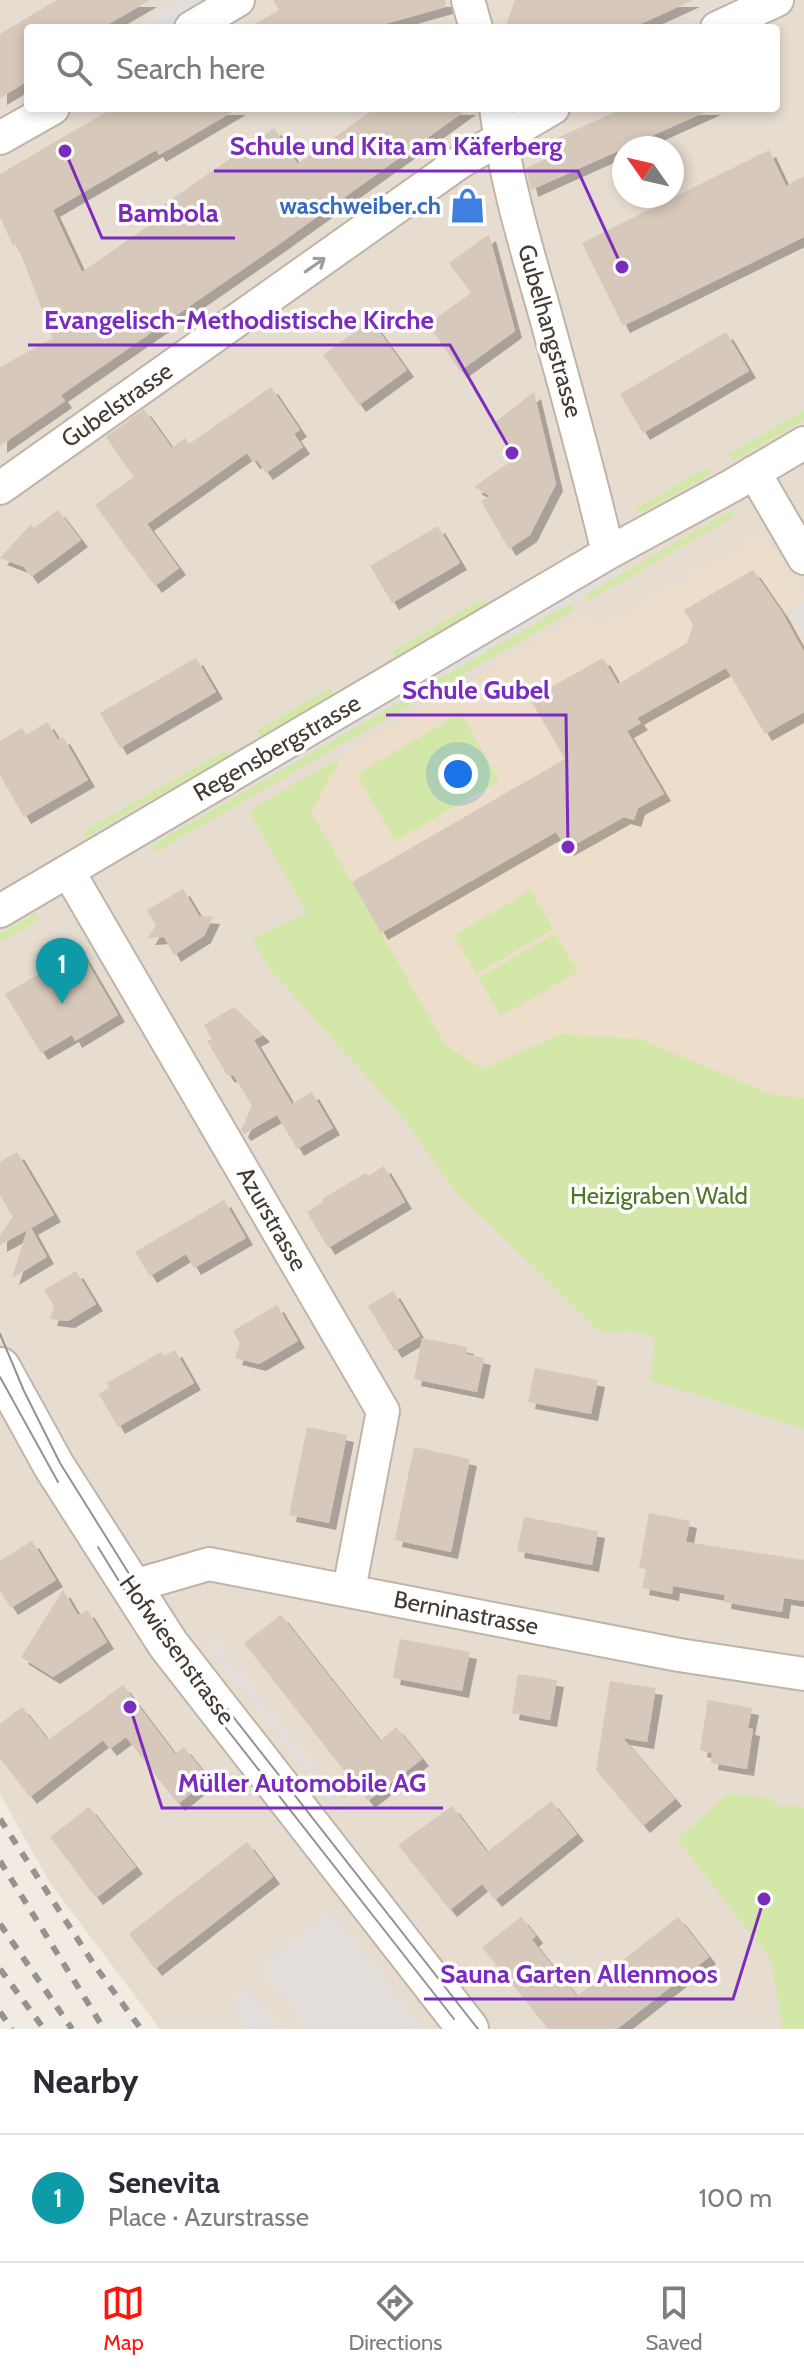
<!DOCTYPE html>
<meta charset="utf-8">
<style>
:root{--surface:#fff;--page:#f7f7f7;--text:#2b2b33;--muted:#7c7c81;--line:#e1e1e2;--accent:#ff130b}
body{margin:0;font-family:Cabin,sans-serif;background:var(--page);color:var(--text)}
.compass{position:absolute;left:612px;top:136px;width:72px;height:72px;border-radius:50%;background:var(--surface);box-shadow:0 4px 12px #0003;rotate:304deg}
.you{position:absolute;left:458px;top:774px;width:28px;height:28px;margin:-20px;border:6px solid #fff;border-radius:50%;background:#1a73e8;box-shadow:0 0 0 12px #1a73e833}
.badge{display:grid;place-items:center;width:52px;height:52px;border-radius:50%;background:var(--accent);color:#fff;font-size:26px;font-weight:700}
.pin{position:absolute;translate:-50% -66px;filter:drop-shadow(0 2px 4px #0008)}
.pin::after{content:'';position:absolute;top:42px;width:28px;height:24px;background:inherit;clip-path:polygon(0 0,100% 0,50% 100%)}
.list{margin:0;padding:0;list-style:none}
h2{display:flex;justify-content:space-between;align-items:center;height:104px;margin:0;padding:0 32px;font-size:34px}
h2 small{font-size:26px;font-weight:400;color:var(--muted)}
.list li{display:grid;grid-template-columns:52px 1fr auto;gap:24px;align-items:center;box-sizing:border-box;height:128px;padding:0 32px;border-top:2px solid var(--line)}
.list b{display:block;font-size:30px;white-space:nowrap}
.list p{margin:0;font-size:26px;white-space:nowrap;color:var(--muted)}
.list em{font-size:26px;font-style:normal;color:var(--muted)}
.icon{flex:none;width:44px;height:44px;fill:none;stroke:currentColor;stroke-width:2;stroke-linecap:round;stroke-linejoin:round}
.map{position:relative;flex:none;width:804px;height:2029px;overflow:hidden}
.search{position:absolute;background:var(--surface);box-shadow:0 4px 12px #0003;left:24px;right:24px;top:24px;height:88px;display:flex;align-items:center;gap:20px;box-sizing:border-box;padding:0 28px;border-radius:8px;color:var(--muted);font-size:30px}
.sheet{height:232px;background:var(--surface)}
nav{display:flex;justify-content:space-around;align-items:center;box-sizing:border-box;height:112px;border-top:2px solid var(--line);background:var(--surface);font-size:22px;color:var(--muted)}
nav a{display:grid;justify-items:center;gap:4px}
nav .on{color:var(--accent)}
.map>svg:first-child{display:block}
.residential{fill:#e6dcd0;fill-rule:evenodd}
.education{fill:#ecdecb}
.green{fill:#d3e8a8}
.parking{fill:#e2dedb}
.building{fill:#d6c8ba;filter:url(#shadow)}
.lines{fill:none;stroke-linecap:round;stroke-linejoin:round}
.minor-casing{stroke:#c0b4a7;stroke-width:36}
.tertiary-casing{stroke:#c0b4a7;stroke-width:44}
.minor{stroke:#fff;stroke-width:32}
.tertiary{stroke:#fff;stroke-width:40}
.tram{stroke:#939393;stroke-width:2}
.rail{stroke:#939393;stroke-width:6;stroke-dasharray:10 10;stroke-linecap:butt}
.oneway{stroke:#a19c98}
.labels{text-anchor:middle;stroke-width:7;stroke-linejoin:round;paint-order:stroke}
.shop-label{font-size:24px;font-weight:bold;fill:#366cbe;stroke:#fff;text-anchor:end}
.street-label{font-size:24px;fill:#433a32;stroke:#fff}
.park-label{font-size:24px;fill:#4d7625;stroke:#fff}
.leader{fill:none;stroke:#7b2cbf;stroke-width:3}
.callout-dot{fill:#7b2cbf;stroke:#fff;stroke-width:3}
.callout-label{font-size:26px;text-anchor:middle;font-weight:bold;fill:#7b2cbf;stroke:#fff;stroke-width:7;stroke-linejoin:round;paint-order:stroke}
</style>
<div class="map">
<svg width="804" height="2029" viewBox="0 0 804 2029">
<defs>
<filter id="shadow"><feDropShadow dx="7" dy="7" stdDeviation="0" flood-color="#0004"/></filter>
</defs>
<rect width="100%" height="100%" fill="#f2ebe2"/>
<!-- residential -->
<path class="residential" d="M0 0H804V2029H160L50 1883 0 1794ZM28 28H776V108H28ZM624 148H672V196H624Z"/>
<!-- education -->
<path class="education" d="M753 541 770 545 776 552 804 600V1098L773 1095 561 1034 484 1069 446 1046 311 811 342 756 581 616 592 634Z"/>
<!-- green -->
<path class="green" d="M804 410V420L733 461 729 454Z
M708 467 712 473 645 511 637 512 635 509Z
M732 510 735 516 588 601 585 595Z
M481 599 485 605 395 658 392 652Z
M570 603 574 610 156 852 152 845Z
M330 688 334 695 260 737 257 730Z
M461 713 499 781 395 841 357 774Z
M226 750 230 755 83 839 84 831Z
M342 756 311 812 446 1046 483 1069 561 1034 640 1039 773 1095 804 1098V1429L650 1380 655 1337 631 1331 600 1332 454 1190 401 1115 270 969 252 939 307 912 248 811Z
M531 890 553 929 476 974 454 935Z
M36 913 40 919 0 942V934Z
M555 933 578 972 501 1016 479 978Z
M729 1793 774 1799V1805L804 1807V2029H783L771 1960 677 1839Z"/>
<!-- parking -->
<path class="parking" d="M178 0H213L166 28H131Z
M724 0H745L684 28H663Z
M618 566 622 573 152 845 148 838Z
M803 600 804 602V637L787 610Z
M222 760 226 767 102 838 98 830Z
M215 1641 348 1811 341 1816 209 1647Z
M332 1912 421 2029H309L261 1966Z
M245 1984 279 2029H249L232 2007Z"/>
<!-- building -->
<path class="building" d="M57 0H150L102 28H28V81L0 98V34Z
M273 0H445L446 7 371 28H248L279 10Z
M515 0H693L632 28H505Z
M113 108H239L159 155 156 150 53 210 82 272 161 217 156 210 274 128 298 164 375 108H469L275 247 61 395 65 401 0 446V367L53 338 17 244 13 246 0 217V174Z
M624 108H714L531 190 526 168 551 157 546 143Z
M769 150 786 186 804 176V237L623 326 582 243Z
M489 234 515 331 460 371 428 324 471 293 449 263Z
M371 320 407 370 359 405 323 355Z
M726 332 749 371 643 433 620 394Z
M271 387 300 430 294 434 303 447 266 473 257 460 253 462 247 453 147 524 179 568 155 586 95 505 134 477 106 437 144 409 172 448 185 438 189 444Z
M534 392 556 484 530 535 509 549 481 501 490 496 474 487 518 456 495 422Z
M58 510 81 540 31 577 24 567 0 558 31 524 34 528Z
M438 526 460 563 392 603 370 566Z
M753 570 782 612 804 652V712L765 734 726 668 637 718 641 723 627 731 664 794 638 808 634 820 624 817 567 849 556 832 381 933 352 882 565 759 530 699 603 658 618 684 687 643 693 625 684 610Z
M196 658 216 692 120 748 100 713Z
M47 722 58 740 63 737 88 780 24 817 0 775V741L22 728 26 735Z
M183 889 199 916 213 917 204 936 174 955 164 937 148 938 156 925 147 910Z
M80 950 118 1015 75 1041 72 1035 41 1053 5 994Z
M234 1007 263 1035 254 1040 292 1104 312 1092 333 1128 297 1149 277 1115 244 1134 241 1130 252 1106 234 1076 227 1075 207 1041 212 1039 204 1025Z
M17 1152 54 1215 31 1228 47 1257 12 1278 27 1230 0 1245V1235L13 1217 0 1195V1162Z
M384 1166 405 1202 328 1248 307 1212 323 1202 322 1199 366 1173 368 1176Z
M224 1200 246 1238 194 1268 186 1254 150 1276 135 1252Z
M76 1271 96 1304 68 1321 50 1319 54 1306 44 1290Z
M393 1291 420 1336 395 1351 368 1306Z
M277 1305 298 1341 259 1364 235 1358 240 1344 233 1331Z
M422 1338 467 1347 466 1354 484 1358 477 1392 414 1379Z
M175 1350 194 1383 118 1427 99 1394 109 1388 107 1383 161 1352 164 1356Z
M535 1368 598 1380 591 1414 528 1402Z
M307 1427 347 1435 329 1523 289 1515Z
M414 1447 470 1459 451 1552 395 1540Z
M649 1513 690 1521 686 1542 804 1560V1601L784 1598 782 1612 724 1602 725 1595 673 1586 672 1594 642 1588 646 1569 639 1568Z
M524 1517 598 1531 592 1565 517 1551Z
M32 1541 56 1580 11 1608 0 1591V1561Z
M63 1590 78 1615 87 1610 107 1642 53 1677 21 1657Z
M281 1615 380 1741 396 1727 422 1759 368 1801 244 1643Z
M400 1639 470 1652 462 1691 393 1678Z
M518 1674 557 1680 550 1720 512 1713Z
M610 1681 656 1688 647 1742 623 1738 675 1799 643 1826 596 1770Z
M123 1685 175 1754 184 1747 209 1779 178 1804 126 1737 110 1749 103 1740 30 1797 0 1758V1724L22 1707 48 1740Z
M708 1700 752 1708 748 1728 753 1729 747 1769 711 1763 712 1753 700 1750Z
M551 1801 577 1834 495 1900 482 1884 450 1910 398 1845 452 1806 487 1852Z
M89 1807 136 1867 96 1898 50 1837Z
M247 1842 273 1877 155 1969 129 1934Z
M521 1917 536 1936 532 1940 577 1996 678 1917 709 1957 617 2029H548L482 1947Z"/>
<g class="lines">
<defs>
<path id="minor" d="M468 0 476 28
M191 28 238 0
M717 28 777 0
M496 108C505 177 525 244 544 310 566 391 589 471 608 553
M0 138 53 108
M754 472 804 558
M0 488 460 162 553 108
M68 871 383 1411 349 1590
M0 911 608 553 733 485 804 443
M130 1587 209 1564 679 1655 804 1674"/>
<path id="tertiary" d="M0 1368 54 1466 168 1644 468 2029"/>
</defs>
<!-- minor casing -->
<use href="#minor" class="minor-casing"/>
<!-- tertiary casing -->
<use href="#tertiary" class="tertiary-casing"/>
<!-- minor -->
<use href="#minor" class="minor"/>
<!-- tertiary -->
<use href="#tertiary" class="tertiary"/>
<!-- tram -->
<path class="tram" d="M0 1334 24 1391 60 1463 141 1593 209 1686 478 2029
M0 1377 58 1482
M98 1547 130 1599 200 1695 454 2019"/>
<!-- rail -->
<path class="rail" d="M0 1819 95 1966 141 2029
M0 1861 104 2029
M0 1924 72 2029
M0 1969 44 2029
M0 2012 12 2029"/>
</g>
<!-- one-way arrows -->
<defs><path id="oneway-shaft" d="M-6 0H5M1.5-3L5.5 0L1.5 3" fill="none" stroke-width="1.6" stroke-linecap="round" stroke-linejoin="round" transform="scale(2)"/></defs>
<use class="oneway" href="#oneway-shaft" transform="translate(315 265) rotate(-35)"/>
<!-- icons -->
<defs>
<symbol id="shop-bare" viewBox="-9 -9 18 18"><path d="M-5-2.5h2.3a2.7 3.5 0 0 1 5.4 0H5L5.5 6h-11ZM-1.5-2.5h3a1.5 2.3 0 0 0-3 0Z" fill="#3f7fe0" stroke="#fff" stroke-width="2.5" paint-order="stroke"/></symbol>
</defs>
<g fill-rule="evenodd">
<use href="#shop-bare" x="442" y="180" width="51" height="51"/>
</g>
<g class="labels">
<!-- shop labels -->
<g class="shop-label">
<text x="441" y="214">waschweiber.ch</text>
</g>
<!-- street labels -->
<g class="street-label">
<text transform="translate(550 331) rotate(74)" y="8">Gubelhangstrasse</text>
<text transform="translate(117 405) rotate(-35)" y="8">Gubelstrasse</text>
<text transform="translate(277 748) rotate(-30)" y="8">Regensbergstrasse</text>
<text transform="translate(272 1219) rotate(60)" y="8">Azurstrasse</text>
<text transform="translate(466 1613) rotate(11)" y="8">Berninastrasse</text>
<text transform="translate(177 1650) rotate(54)" y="8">Hofwiesenstrasse</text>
</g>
<!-- park labels -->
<g class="park-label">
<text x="659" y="1204">Heizigraben Wald</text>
</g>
</g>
<!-- callouts -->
<path class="leader" d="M622 267L578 171H214M65 151L102 238H235M512 453L450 345H28M568 847L566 715H386M130 1707L162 1808H443M764 1899L733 1999H424"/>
<g class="callout-dot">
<circle cx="622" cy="267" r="8"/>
<circle cx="65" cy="151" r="8"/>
<circle cx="512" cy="453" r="8"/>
<circle cx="568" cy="847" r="8"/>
<circle cx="130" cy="1707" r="8"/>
<circle cx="764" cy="1899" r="8"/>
</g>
<g class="callout-label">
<text x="396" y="155">Schule und Kita am Käferberg</text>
<text x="168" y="222">Bambola</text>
<text x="239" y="329">Evangelisch-Methodistische Kirche</text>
<text x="476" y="699">Schule Gubel</text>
<text x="302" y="1792">Müller Automobile AG</text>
<text x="579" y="1983">Sauna Garten Allenmoos</text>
</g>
</svg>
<svg class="compass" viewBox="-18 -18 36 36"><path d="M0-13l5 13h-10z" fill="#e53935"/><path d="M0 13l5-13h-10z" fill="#7c7c81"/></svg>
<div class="you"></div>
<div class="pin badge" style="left:62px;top:1004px;background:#0f9aa8">1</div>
<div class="search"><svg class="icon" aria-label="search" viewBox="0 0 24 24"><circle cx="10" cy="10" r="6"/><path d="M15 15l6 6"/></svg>Search here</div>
</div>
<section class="sheet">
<h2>Nearby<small></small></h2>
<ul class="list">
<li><span class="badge" style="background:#0f9aa8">1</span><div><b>Senevita</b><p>Place · Azurstrasse</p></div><em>100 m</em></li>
</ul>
</section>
<nav>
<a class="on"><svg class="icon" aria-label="map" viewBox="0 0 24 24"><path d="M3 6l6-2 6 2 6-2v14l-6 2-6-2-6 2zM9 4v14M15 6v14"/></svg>Map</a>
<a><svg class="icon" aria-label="directions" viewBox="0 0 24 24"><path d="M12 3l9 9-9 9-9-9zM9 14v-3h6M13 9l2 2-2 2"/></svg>Directions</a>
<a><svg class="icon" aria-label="saved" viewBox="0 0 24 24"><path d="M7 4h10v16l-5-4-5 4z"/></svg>Saved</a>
</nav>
